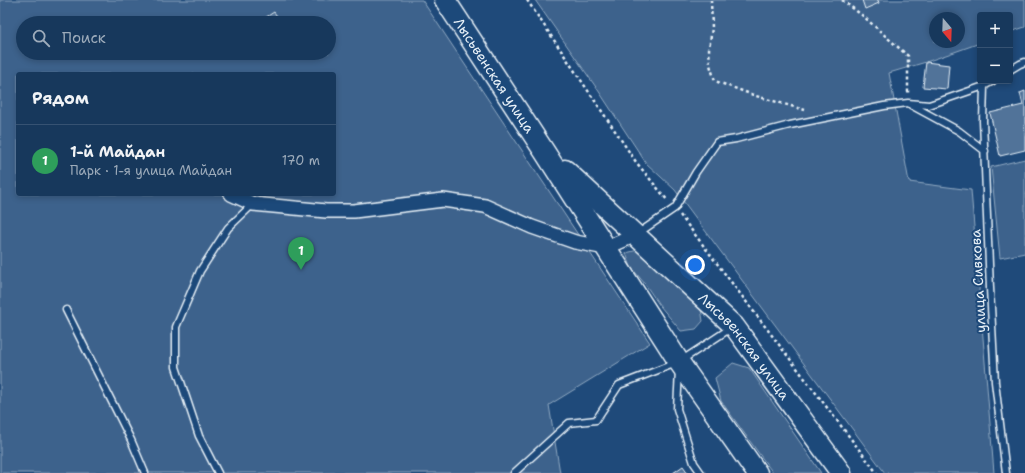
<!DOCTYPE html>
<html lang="ru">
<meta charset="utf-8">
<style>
:root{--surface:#17385c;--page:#244365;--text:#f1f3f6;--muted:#9eacbb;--line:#365272;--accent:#bca0f2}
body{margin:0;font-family:"Shantell Sans",sans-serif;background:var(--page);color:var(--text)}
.controls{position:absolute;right:12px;top:12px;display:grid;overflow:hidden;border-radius:4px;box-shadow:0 2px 6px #0003}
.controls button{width:36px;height:36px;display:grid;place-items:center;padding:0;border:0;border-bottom:1px solid var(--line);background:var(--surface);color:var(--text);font:20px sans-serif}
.compass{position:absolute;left:929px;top:12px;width:36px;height:36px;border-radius:50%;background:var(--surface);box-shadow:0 2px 6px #0003;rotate:161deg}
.you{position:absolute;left:695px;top:265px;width:14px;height:14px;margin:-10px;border:3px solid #fff;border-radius:50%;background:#1a73e8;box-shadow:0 0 0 6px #1a73e833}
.badge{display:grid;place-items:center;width:26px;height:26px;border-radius:50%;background:var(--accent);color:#fff;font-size:13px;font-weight:700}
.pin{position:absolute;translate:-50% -33px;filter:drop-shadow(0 1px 2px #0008)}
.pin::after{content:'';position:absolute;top:21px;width:14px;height:12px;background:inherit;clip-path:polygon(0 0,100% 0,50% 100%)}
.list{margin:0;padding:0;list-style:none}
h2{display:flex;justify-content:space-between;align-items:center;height:52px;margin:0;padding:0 16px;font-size:17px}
h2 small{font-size:13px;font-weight:400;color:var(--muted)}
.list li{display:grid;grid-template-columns:26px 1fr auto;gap:12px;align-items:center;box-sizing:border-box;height:72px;padding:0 16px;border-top:1px solid var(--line)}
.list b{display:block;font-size:15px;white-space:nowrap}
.list p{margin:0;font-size:13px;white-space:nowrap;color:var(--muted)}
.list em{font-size:13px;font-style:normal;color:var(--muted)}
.icon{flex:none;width:22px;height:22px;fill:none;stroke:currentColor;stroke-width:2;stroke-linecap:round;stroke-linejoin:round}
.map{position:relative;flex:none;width:1025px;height:473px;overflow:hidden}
.search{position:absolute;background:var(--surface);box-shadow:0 2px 6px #0003;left:16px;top:16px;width:320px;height:44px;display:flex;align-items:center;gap:10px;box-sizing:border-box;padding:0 14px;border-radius:22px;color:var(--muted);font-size:15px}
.panel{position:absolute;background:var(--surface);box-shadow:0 2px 6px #0003;left:16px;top:72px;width:320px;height:124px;border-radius:4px}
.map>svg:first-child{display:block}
.green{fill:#3c628c;stroke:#92aac2;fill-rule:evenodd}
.building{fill:#517399;stroke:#e8f1f8}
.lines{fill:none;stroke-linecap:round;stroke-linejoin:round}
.lane-casing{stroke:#e8f1f8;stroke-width:9}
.street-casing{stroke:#e8f1f8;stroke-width:16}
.primary-casing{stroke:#e8f1f8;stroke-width:23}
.path{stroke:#e8f1f8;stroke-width:2.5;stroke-dasharray:3 3;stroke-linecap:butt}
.lane{stroke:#1f4a7a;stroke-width:6}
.street{stroke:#1f4a7a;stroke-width:13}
.primary{stroke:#1f4a7a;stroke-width:20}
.labels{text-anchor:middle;stroke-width:4;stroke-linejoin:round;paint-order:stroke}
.street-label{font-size:14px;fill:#e8f1f8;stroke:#1f4a7a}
</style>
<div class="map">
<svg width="1025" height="473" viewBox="0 0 1025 473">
<rect width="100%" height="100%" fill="#1f4a7a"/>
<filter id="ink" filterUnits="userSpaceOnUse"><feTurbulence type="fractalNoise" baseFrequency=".025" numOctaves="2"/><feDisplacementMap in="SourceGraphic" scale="8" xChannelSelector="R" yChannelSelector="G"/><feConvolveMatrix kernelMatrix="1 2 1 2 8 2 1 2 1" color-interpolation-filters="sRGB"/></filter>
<g filter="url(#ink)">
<!-- green -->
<path class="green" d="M0 0H422L650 343 549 405 560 473H0ZM23 23H329V53H23ZM18 74H334V194H18Z
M535 0H1025V27L1010 32V15H980V43L926 62 889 73 909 182 971 190 994 473H885L675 190 646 163 598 90ZM935 18H959V42H935Z
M1025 159V253L1000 258 991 167Z
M638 250 653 257 701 309 703 321 696 329 681 331 660 306 645 284 631 267 626 253Z
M733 363 749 368 821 473H773L721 401 715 378Z"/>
<!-- building -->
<path class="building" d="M862 0H878L879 3 865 9Z
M274 12 282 23H257Z
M926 62 949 65 947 89 923 87Z
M1025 91V150L1000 156 990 113 1023 105 1020 93Z
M683 466 688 473H673Z"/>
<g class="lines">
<defs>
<path id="lane" d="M1010 70 1020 64 1025 62
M984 86 983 121 990 288 995 382 1006 473
M911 105 959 131 985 151
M637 234 675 208 696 172 717 142 736 139 790 125 884 106 908 103 929 105 984 86 993 81
M66 310 131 440 145 473
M679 370 677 409 694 463 701 473
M218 473 199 436 176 367V327L200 271 228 228 253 204
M514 473 569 423 596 420 619 385 679 362 731 328"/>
<path id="street" d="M231 194 253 204 326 211H354L443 200 485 206 532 227 575 242 606 248 636 235"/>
<g id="primary">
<path id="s1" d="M445 0 544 151 679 362 757 473"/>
<path id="s2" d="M565 170 734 326 841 473"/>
</g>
</defs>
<!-- lane casing -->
<use href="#lane" class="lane-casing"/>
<!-- street casing -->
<use href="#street" class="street-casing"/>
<!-- primary casing -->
<use href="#primary" class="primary-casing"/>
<!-- path -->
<path class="path" d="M527 0 636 162 668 201
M711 0 712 28 709 49 710 65 715 81 756 96 805 110
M842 0 863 16 908 56V93
M680 215 877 473"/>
<!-- lane -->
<use href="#lane" class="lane"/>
<!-- street -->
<use href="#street" class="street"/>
<!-- primary -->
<use href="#primary" class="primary"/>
</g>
</g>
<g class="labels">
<!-- street labels -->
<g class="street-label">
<text dy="5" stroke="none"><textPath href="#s1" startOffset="90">Лысьвенская улица</textPath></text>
<text transform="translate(978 281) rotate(-93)" y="5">улица Сивкова</text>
<text dy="5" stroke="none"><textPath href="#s2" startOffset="252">Лысьвенская улица</textPath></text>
</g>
</g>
</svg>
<div class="controls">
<button>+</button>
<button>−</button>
</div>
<svg class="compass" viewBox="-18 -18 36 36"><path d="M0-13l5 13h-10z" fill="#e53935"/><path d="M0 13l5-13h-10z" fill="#9eacbb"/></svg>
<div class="you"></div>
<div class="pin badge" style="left:301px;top:270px;background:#2e9e5b">1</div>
<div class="search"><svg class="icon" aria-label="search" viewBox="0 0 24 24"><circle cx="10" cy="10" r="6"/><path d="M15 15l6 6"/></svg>Поиск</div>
<section class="panel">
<h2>Рядом<small></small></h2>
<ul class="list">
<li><span class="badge" style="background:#2e9e5b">1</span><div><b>1-й Майдан</b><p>Парк · 1-я улица Майдан</p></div><em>170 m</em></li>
</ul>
</section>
</div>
